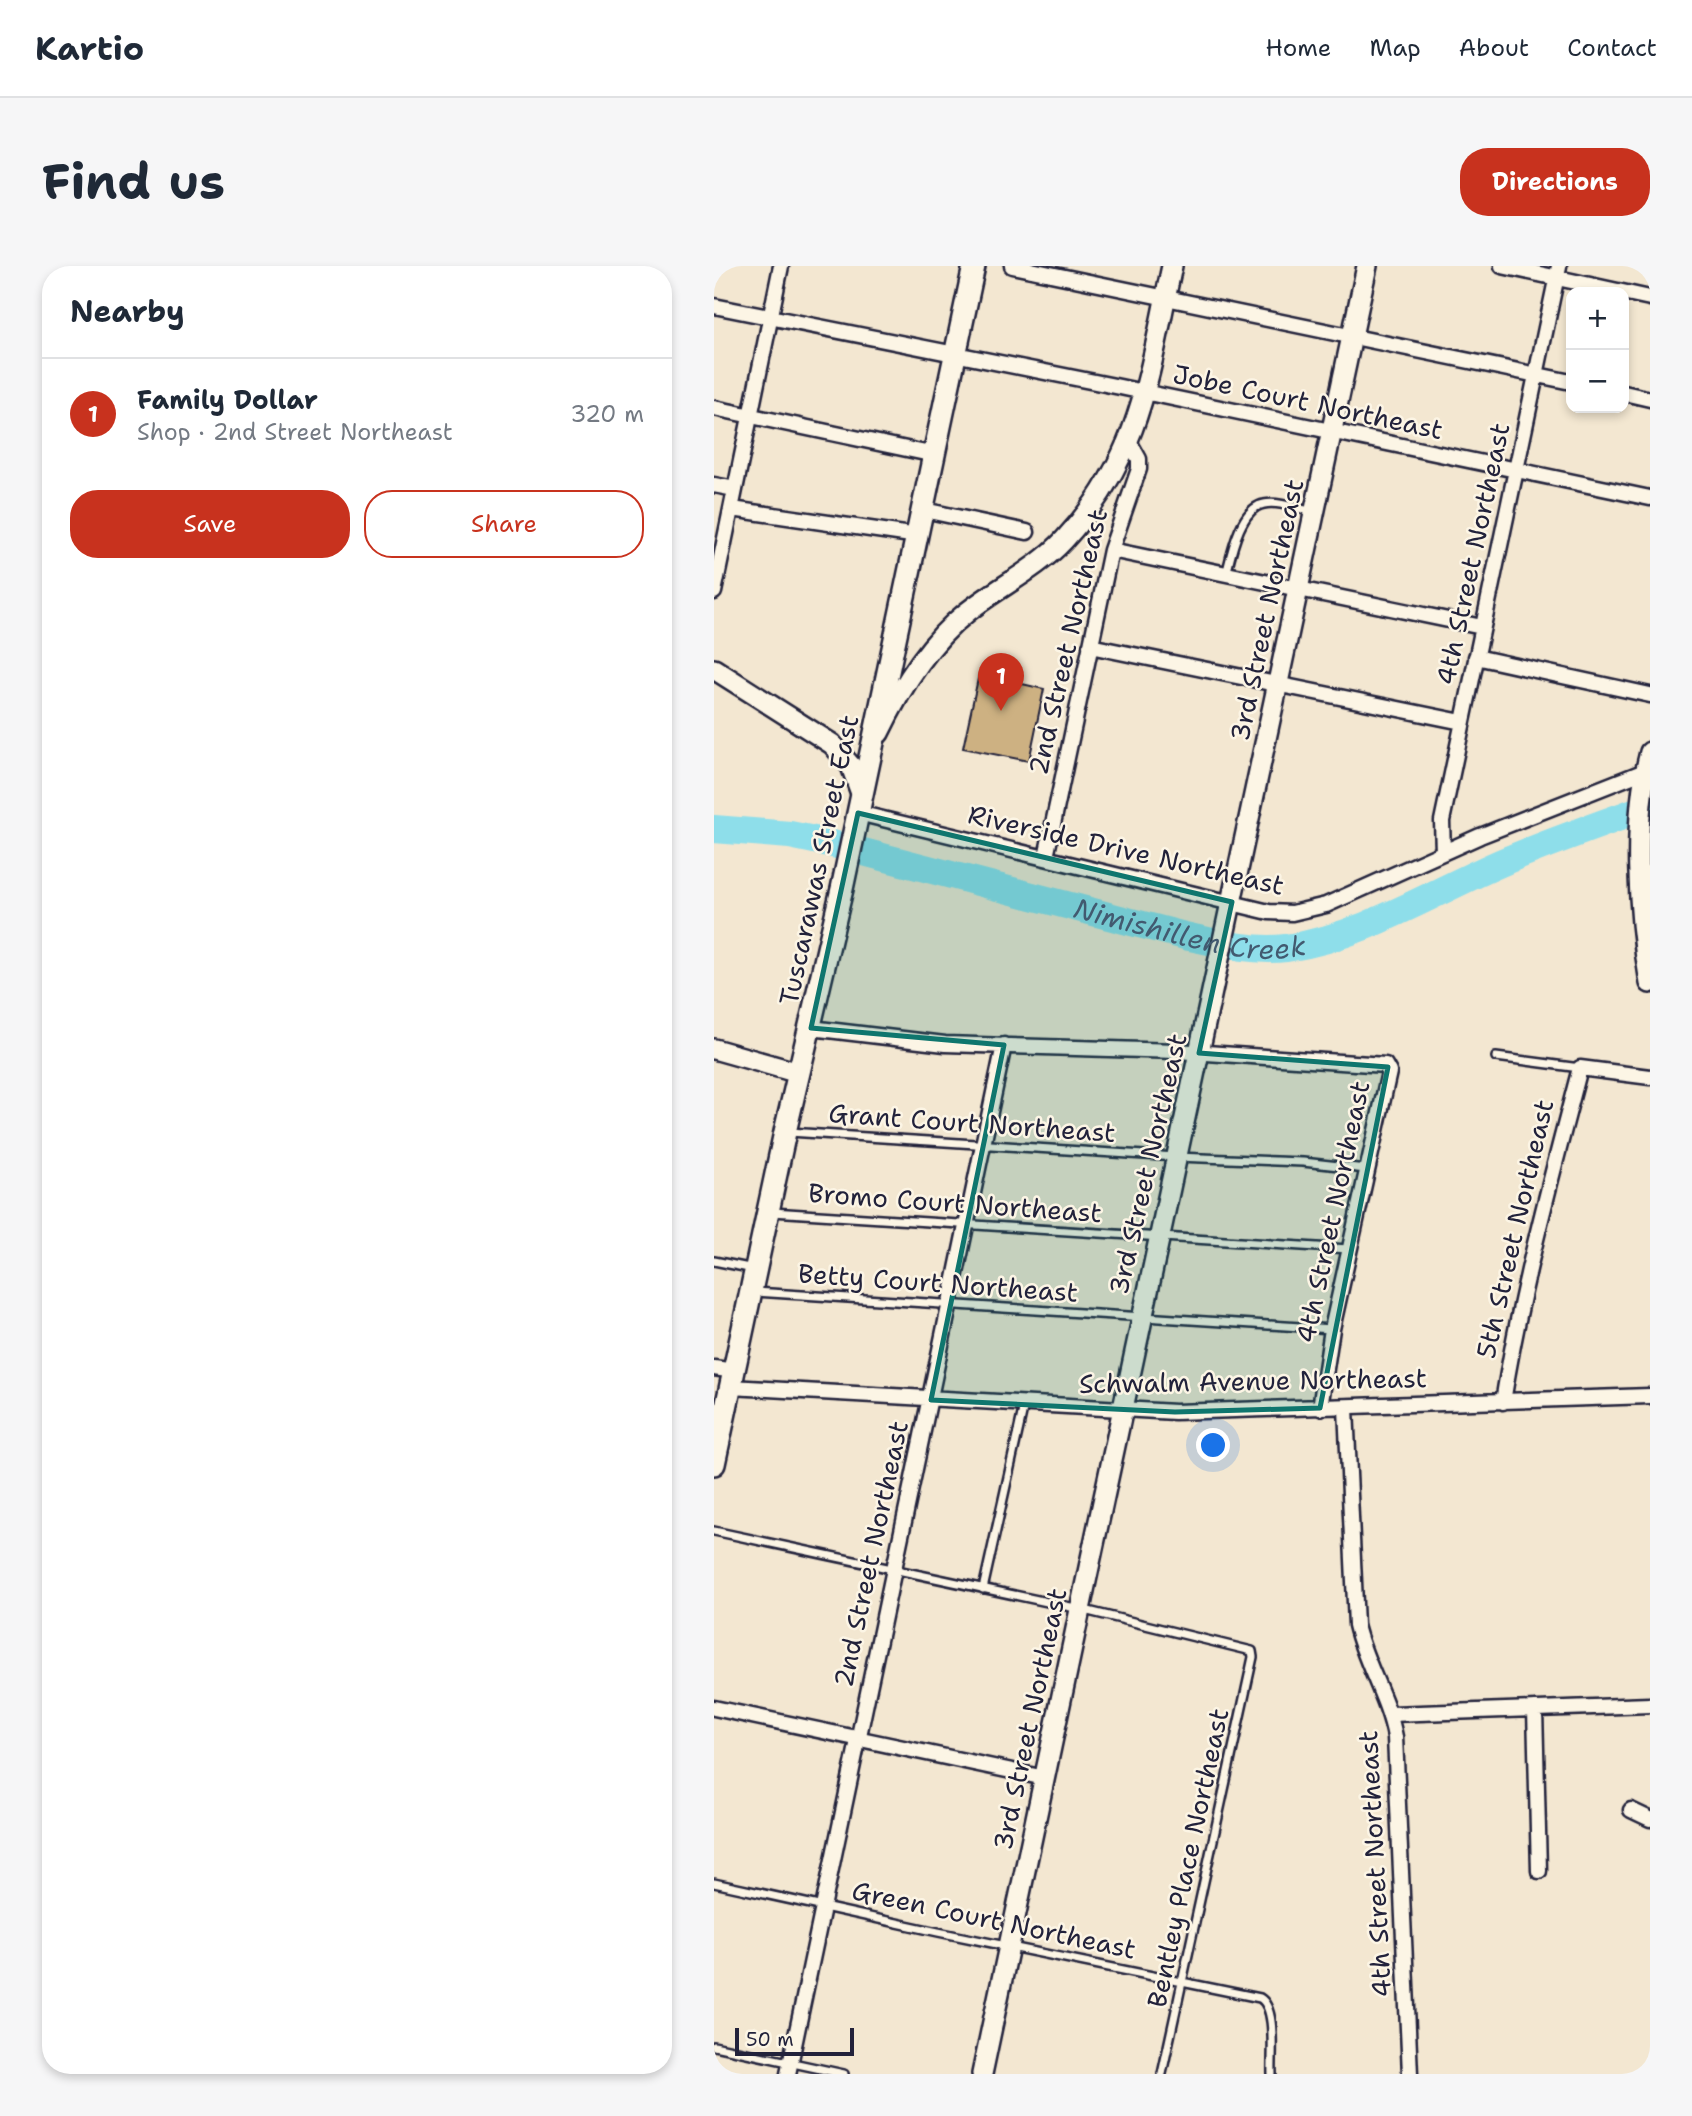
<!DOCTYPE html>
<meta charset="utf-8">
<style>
:root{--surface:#fff;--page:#f6f6f7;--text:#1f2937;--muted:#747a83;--line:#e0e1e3;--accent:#c8321e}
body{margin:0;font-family:"Shantell Sans",sans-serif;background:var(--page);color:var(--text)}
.controls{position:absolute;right:21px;top:21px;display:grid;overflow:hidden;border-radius:14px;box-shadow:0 4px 10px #0003}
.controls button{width:63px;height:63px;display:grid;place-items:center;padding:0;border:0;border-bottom:2px solid var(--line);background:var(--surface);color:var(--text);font:35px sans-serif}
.scale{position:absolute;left:21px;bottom:18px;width:119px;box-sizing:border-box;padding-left:7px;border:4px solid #22223b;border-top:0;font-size:19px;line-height:24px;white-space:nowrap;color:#22223b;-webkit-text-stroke:5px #fcf5e5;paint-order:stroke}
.you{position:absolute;left:500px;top:1180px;width:24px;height:24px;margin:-18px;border:5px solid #fff;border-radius:50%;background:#1a73e8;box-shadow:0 0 0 10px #1a73e833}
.badge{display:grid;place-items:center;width:46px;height:46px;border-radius:50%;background:var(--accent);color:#fff;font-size:23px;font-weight:700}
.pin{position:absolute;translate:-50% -58px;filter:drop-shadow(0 2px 4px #0008)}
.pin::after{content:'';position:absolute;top:37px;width:24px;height:21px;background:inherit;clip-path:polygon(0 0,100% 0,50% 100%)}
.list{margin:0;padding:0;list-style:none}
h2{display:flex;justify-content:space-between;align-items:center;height:91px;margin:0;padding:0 28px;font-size:30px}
h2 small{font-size:23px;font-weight:400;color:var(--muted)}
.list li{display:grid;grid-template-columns:46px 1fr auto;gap:21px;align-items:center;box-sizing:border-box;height:112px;padding:0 28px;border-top:2px solid var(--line)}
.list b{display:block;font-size:26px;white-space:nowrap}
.list p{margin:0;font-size:23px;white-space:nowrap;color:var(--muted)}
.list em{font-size:23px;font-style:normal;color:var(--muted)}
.actions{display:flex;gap:14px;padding:21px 28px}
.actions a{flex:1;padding:16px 0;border:2px solid var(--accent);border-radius:28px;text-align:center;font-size:24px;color:var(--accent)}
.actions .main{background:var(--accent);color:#fff}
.map{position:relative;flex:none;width:936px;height:1808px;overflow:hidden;border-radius:28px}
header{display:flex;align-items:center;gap:42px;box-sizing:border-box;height:98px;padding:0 35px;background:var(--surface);border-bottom:2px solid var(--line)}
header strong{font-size:33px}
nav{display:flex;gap:38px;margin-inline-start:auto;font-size:24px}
.intro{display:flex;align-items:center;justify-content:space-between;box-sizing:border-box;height:168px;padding:0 42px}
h1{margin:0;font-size:49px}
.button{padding:18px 32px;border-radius:28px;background:var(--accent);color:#fff;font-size:24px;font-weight:700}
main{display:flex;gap:42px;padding:0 42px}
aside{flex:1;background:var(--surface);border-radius:28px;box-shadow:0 4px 10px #0003}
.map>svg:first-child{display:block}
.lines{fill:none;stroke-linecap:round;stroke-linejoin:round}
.river{stroke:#8edeea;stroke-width:28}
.building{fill:#cdb182;stroke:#22223b;stroke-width:2}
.lane-casing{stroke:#22223b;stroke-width:12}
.street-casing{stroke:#22223b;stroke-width:19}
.secondary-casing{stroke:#22223b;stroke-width:24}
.primary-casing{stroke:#22223b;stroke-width:26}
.lane{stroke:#fcf5e5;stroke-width:7}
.street{stroke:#fcf5e5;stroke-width:14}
.secondary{stroke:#fcf5e5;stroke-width:19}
.primary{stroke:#fcf5e5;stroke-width:21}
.marked{fill:#0f766e;fill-opacity:0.2;stroke:#0f766e;stroke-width:5;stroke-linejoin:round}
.labels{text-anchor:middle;stroke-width:5;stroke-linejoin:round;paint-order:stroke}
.street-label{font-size:26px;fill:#22223b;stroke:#fcf5e5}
.water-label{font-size:28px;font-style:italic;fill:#425a70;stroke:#fcf5e5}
</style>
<header>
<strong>Kartio</strong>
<nav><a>Home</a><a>Map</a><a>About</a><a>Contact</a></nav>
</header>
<div class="intro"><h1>Find us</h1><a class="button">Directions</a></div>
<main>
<aside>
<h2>Nearby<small></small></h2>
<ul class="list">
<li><span class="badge">1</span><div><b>Family Dollar</b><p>Shop · 2nd Street Northeast</p></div><em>320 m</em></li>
</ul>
<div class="actions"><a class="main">Save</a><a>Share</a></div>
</aside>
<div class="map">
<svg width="936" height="1808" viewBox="0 0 936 1808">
<rect width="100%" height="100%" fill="#f3e7d1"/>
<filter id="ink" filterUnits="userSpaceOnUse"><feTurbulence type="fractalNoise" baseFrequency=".0143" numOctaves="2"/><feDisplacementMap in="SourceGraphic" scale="14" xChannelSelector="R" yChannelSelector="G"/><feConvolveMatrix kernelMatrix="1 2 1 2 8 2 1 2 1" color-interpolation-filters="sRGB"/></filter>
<g filter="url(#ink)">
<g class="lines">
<!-- river -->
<path class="river" id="s1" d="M0 563 76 569 115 577 471 670C504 677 539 686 572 682 650 671 720 625 791 595 838 575 888 558 936 540"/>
</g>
<!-- building -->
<path class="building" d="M265 408 330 423 315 495 249 482Z"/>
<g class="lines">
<defs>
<path id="lane" d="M512 309C517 289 526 242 550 238 565 235 585 243 599 246
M782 791 866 802
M75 866 462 891 589 896 652 903
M58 946 635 983
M0 995 40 1003
M41 1026 618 1063
M0 1265 366 1343 538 1385 539 1391 448 1808
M269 1323 310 1139
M0 1617 224 1666 546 1732C563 1742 557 1789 558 1808
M0 1780 130 1808"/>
<path id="street" d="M298 0 857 116
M788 0 936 32
M0 40 406 121 936 232
M910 127 936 133
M0 142 221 189
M0 219 21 223
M18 243 204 270
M210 244 313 266
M397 284 768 361
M0 326 67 0
M376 380 748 456
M762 391 936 429
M144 547 555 646 578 647 612 639 766 570 936 503
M729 586 728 555 845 0
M332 591 397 284 425 203V193L415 175
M97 762 231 778 463 785 671 799 675 806 618 1063 606 1142
M0 1102 20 1105
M16 1121 461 1146 936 1130
M789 1136C807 1022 837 913 866 802L936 811
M632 1142 642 1359C651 1398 674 1432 681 1471L696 1808
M0 1442 331 1512
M821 1443 825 1605
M677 1448 936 1439
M917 1544 936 1553
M74 1808 290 779"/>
<path id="secondary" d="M0 403 118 478 137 500 148 530
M165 467C186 423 213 378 252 347 284 321 322 304 350 274 428 190 435 106 458 0
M936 486C918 554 924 648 936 717
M0 783 85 807
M268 1808C395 1205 523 602 653 0"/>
<path id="primary" d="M0 1198 71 866 128 623 260 0"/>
</defs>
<!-- lane casing -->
<use href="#lane" class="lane-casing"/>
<!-- street casing -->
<use href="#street" class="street-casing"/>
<!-- secondary casing -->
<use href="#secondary" class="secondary-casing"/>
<!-- primary casing -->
<use href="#primary" class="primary-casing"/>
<!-- lane -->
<use href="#lane" class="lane"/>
<!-- street -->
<use href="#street" class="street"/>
<!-- secondary -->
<use href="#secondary" class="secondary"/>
<!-- primary -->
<use href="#primary" class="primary"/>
</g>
</g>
<!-- marked area -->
<path class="marked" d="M144 547 518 636 485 787 674 801 606 1142 461 1146 217 1134 290 779 97 762Z"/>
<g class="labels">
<!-- street labels -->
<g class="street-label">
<text transform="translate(594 136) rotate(12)" y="9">Jobe Court Northeast</text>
<text transform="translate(759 288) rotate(-78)" y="9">4th Street Northeast</text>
<text transform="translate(553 344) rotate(-78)" y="9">3rd Street Northeast</text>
<text transform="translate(354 376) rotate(-77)" y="9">2nd Street Northeast</text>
<text transform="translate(412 584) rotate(13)" y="9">Riverside Drive Northeast</text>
<text transform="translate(105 594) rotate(-78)" y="9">Tuscarawas Street East</text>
<text transform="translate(258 857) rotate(4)" y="9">Grant Court Northeast</text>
<text transform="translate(434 898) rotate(-77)" y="9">3rd Street Northeast</text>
<text transform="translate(241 937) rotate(4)" y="9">Bromo Court Northeast</text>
<text transform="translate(619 946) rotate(-78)" y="9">4th Street Northeast</text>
<text transform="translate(801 963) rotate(-77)" y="9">5th Street Northeast</text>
<text transform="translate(224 1017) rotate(4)" y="9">Betty Court Northeast</text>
<text transform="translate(539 1115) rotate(-1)" y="9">Schwalm Avenue Northeast</text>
<text transform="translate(157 1288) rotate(-78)" y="9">2nd Street Northeast</text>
<text transform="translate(316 1453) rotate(-78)" y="9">3rd Street Northeast</text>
<text transform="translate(474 1592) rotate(-78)" y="9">Bentley Place Northeast</text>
<text transform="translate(661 1598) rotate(-93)" y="9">4th Street Northeast</text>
<text transform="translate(280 1654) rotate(12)" y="9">Green Court Northeast</text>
</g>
<!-- water labels -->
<g class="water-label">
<text dy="10" stroke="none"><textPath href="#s1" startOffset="488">Nimishillen Creek</textPath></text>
</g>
</g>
</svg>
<div class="controls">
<button>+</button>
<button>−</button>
</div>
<div class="scale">50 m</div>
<div class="you"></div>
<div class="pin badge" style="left:287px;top:445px">1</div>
</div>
</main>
